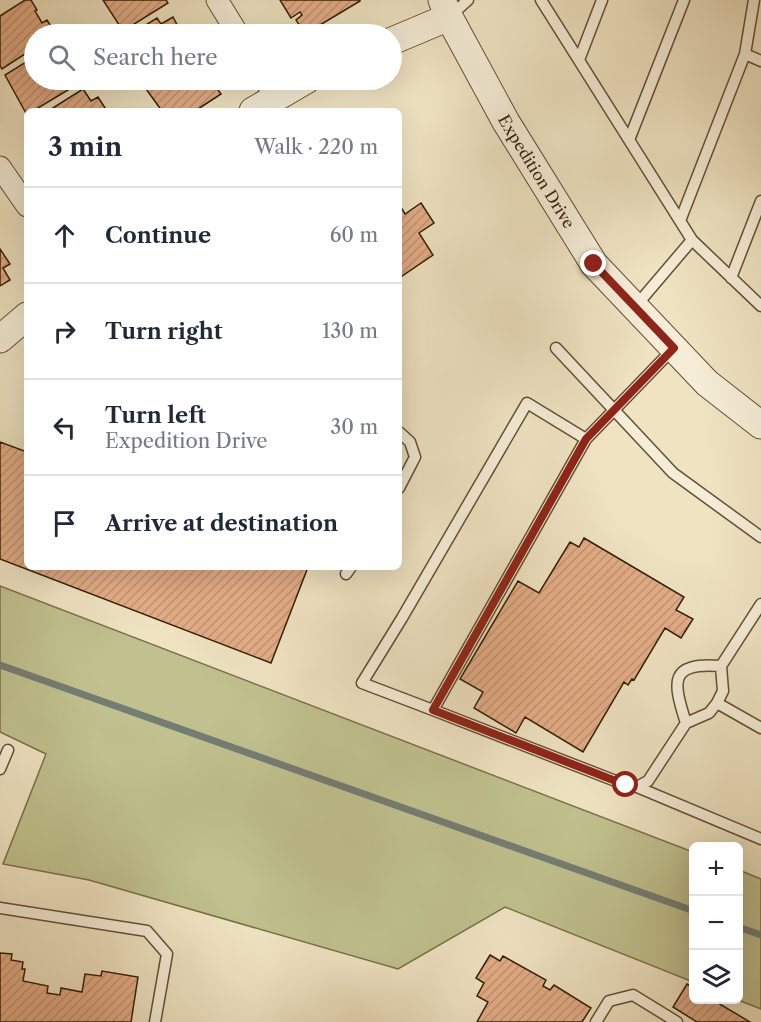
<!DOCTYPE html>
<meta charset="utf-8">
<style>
:root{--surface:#fff;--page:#f6f6f7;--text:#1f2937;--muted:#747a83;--line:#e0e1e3}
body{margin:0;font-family:"Libre Caslon Text",serif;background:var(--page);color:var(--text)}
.controls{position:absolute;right:18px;bottom:18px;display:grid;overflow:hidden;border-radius:9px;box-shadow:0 6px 24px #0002}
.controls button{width:54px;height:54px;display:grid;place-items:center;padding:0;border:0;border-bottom:2px solid var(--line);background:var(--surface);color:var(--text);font:30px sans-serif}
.stop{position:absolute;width:18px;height:18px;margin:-14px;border:4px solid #8f2418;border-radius:50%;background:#fff}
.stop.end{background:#8f2418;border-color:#fff;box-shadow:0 2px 6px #0008}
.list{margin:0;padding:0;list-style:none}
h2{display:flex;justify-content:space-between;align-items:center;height:78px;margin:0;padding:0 24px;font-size:26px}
h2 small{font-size:20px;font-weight:400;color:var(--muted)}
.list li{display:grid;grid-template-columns:39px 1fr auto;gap:18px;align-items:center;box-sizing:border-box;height:96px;padding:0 24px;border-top:2px solid var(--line)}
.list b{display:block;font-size:22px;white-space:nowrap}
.list p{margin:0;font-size:20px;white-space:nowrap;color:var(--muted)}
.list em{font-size:20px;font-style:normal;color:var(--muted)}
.icon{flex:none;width:33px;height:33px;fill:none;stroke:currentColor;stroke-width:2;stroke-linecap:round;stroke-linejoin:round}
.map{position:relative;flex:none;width:761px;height:1022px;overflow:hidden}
.search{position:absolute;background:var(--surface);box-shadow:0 6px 24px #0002;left:24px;top:24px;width:378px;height:66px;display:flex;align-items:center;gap:15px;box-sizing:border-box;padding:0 21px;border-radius:33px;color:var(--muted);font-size:22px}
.panel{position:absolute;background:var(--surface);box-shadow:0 6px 24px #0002;left:24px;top:108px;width:378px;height:462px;border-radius:9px}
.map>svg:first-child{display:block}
.green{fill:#c0c18e;stroke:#7a7048;stroke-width:1.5}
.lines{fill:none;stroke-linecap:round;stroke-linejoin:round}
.stream{stroke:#747d73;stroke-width:7}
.building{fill:url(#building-hatch);stroke:#331f03;stroke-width:1.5}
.service-casing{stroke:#625033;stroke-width:13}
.minor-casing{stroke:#625033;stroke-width:23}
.tertiary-casing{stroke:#625033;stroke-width:29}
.service{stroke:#f5edd7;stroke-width:10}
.minor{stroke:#f5edd7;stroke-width:21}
.tertiary{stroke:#f5edd7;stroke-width:27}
.route{stroke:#8f2418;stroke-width:8}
.labels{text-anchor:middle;stroke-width:4.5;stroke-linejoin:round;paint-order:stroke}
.street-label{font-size:16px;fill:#331f03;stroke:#f5edd7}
</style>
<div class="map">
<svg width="761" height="1022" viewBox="0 0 761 1022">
<defs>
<pattern id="building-hatch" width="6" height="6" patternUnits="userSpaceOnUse" patternTransform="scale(1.5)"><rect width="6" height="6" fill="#e3ad87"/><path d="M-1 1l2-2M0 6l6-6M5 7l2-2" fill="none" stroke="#c39473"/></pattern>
</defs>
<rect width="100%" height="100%" fill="#efe3c2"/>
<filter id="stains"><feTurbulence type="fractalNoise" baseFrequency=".00333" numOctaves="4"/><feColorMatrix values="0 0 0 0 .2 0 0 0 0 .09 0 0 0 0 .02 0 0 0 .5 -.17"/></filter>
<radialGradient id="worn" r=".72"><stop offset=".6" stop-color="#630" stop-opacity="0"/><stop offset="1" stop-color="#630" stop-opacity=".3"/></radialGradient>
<!-- green -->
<path class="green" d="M0 586 693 852V982L505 907 398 969 89 880 3 864 46 754 0 732Z
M739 870 761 879V1009L738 1000Z"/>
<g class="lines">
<!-- stream -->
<path class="stream" d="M0 665 694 911
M738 927 761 935"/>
</g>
<!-- building -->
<path class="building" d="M25 0H31L37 10 35 11 42 23 47 20 56 34H34V48L2 69 0 66V16Z
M103 0H166L168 3 123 31Z
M280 0H360V1L305 34 296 20 302 15 300 12 291 18Z
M173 17 180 30 184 28 188 34H131L157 18 161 24Z
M34 57V80H61L68 90 33 111H27V115L5 75Z
M160 80H205L204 82 211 80 221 94 195 111H162L146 89Z
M83 89 91 101 98 97 107 111H48Z
M421 203 434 223 419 233 433 255 399 278V204L405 214Z
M0 249 10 264 3 268 10 280 0 286Z
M0 442 27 452V567H308L271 663 0 559Z
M584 538 684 597 676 610 693 619 681 638 665 628 634 680 632 679 628 685 624 682 583 752 525 717 516 733 474 708 483 692 460 679 518 581 539 593 570 542 579 547Z
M0 953 12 954 11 960 23 962 22 969H25L23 981 48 986 47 993 60 995 61 988 82 992 85 974 101 976 102 971 138 977 131 1022H0Z
M490 955 500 961 503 956 546 980 543 986 550 990 554 985 591 1008 582 1022H477L488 1002 477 996 484 983 476 978Z
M687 984 694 988V1000H713L750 1022H697L673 1007Z"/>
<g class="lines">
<defs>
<path id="service" d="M541 0 692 240 635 307
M754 0 745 54 761 61
M449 17 468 0
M579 60 602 0
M629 140 684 0
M680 221 745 54
M692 240 761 306
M731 278 761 201
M556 348 673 473 761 537
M674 348 586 439 433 710 626 785 637 787 648 781 686 723 709 713 717 703
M399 432 410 442 415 457 399 488
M346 574 351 567
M761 604 721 666 723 691 717 703 761 728
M433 710 362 683 402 618 527 403 586 439
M686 723C673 682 668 662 721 666
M0 769 8 750
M637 787 761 839
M0 908 147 931 167 954 155 1022
M596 1022 609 1001 633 995 677 1022"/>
<path id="minor" d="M217 0 238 34
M265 80 276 97
M0 167 27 206"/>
<g id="tertiary">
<path id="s1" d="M442 0 449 17 506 122 594 264 707 383 761 425"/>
<path d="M392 41 449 17"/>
<path d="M253 111 306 80"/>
<path d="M0 339 27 316"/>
</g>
</defs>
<!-- service casing -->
<use href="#service" class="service-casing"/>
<!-- minor casing -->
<use href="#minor" class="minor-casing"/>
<!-- tertiary casing -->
<use href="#tertiary" class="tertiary-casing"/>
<!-- service -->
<use href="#service" class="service"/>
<!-- minor -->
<use href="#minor" class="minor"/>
<!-- tertiary -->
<use href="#tertiary" class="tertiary"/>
</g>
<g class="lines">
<!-- route -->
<path class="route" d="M594 264 674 348 586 439 433 710 626 785"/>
</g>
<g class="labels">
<!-- street labels -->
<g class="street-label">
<text dy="6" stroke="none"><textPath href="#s1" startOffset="196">Expedition Drive</textPath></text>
</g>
</g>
<rect width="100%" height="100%" filter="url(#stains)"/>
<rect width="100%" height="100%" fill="url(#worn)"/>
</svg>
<div class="controls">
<button>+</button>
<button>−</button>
<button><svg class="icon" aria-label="layers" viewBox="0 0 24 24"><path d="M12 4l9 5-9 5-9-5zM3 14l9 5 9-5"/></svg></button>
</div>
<div class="stop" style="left:626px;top:785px"></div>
<div class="stop end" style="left:594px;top:264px"></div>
<div class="search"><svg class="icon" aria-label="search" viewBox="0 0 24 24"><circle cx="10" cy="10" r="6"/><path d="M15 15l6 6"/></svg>Search here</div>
<section class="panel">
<h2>3 min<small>Walk · 220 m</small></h2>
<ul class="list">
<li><svg class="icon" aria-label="ahead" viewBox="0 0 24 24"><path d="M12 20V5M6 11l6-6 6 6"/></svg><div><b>Continue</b></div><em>60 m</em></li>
<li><svg class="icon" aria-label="right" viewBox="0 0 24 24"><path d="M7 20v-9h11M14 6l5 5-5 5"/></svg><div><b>Turn right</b></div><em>130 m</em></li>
<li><svg class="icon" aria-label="left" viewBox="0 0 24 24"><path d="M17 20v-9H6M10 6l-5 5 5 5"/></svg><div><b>Turn left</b><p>Expedition Drive</p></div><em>30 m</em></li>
<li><svg class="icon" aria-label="arrive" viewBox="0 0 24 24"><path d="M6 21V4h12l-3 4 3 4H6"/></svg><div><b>Arrive at destination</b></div></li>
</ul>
</section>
</div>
